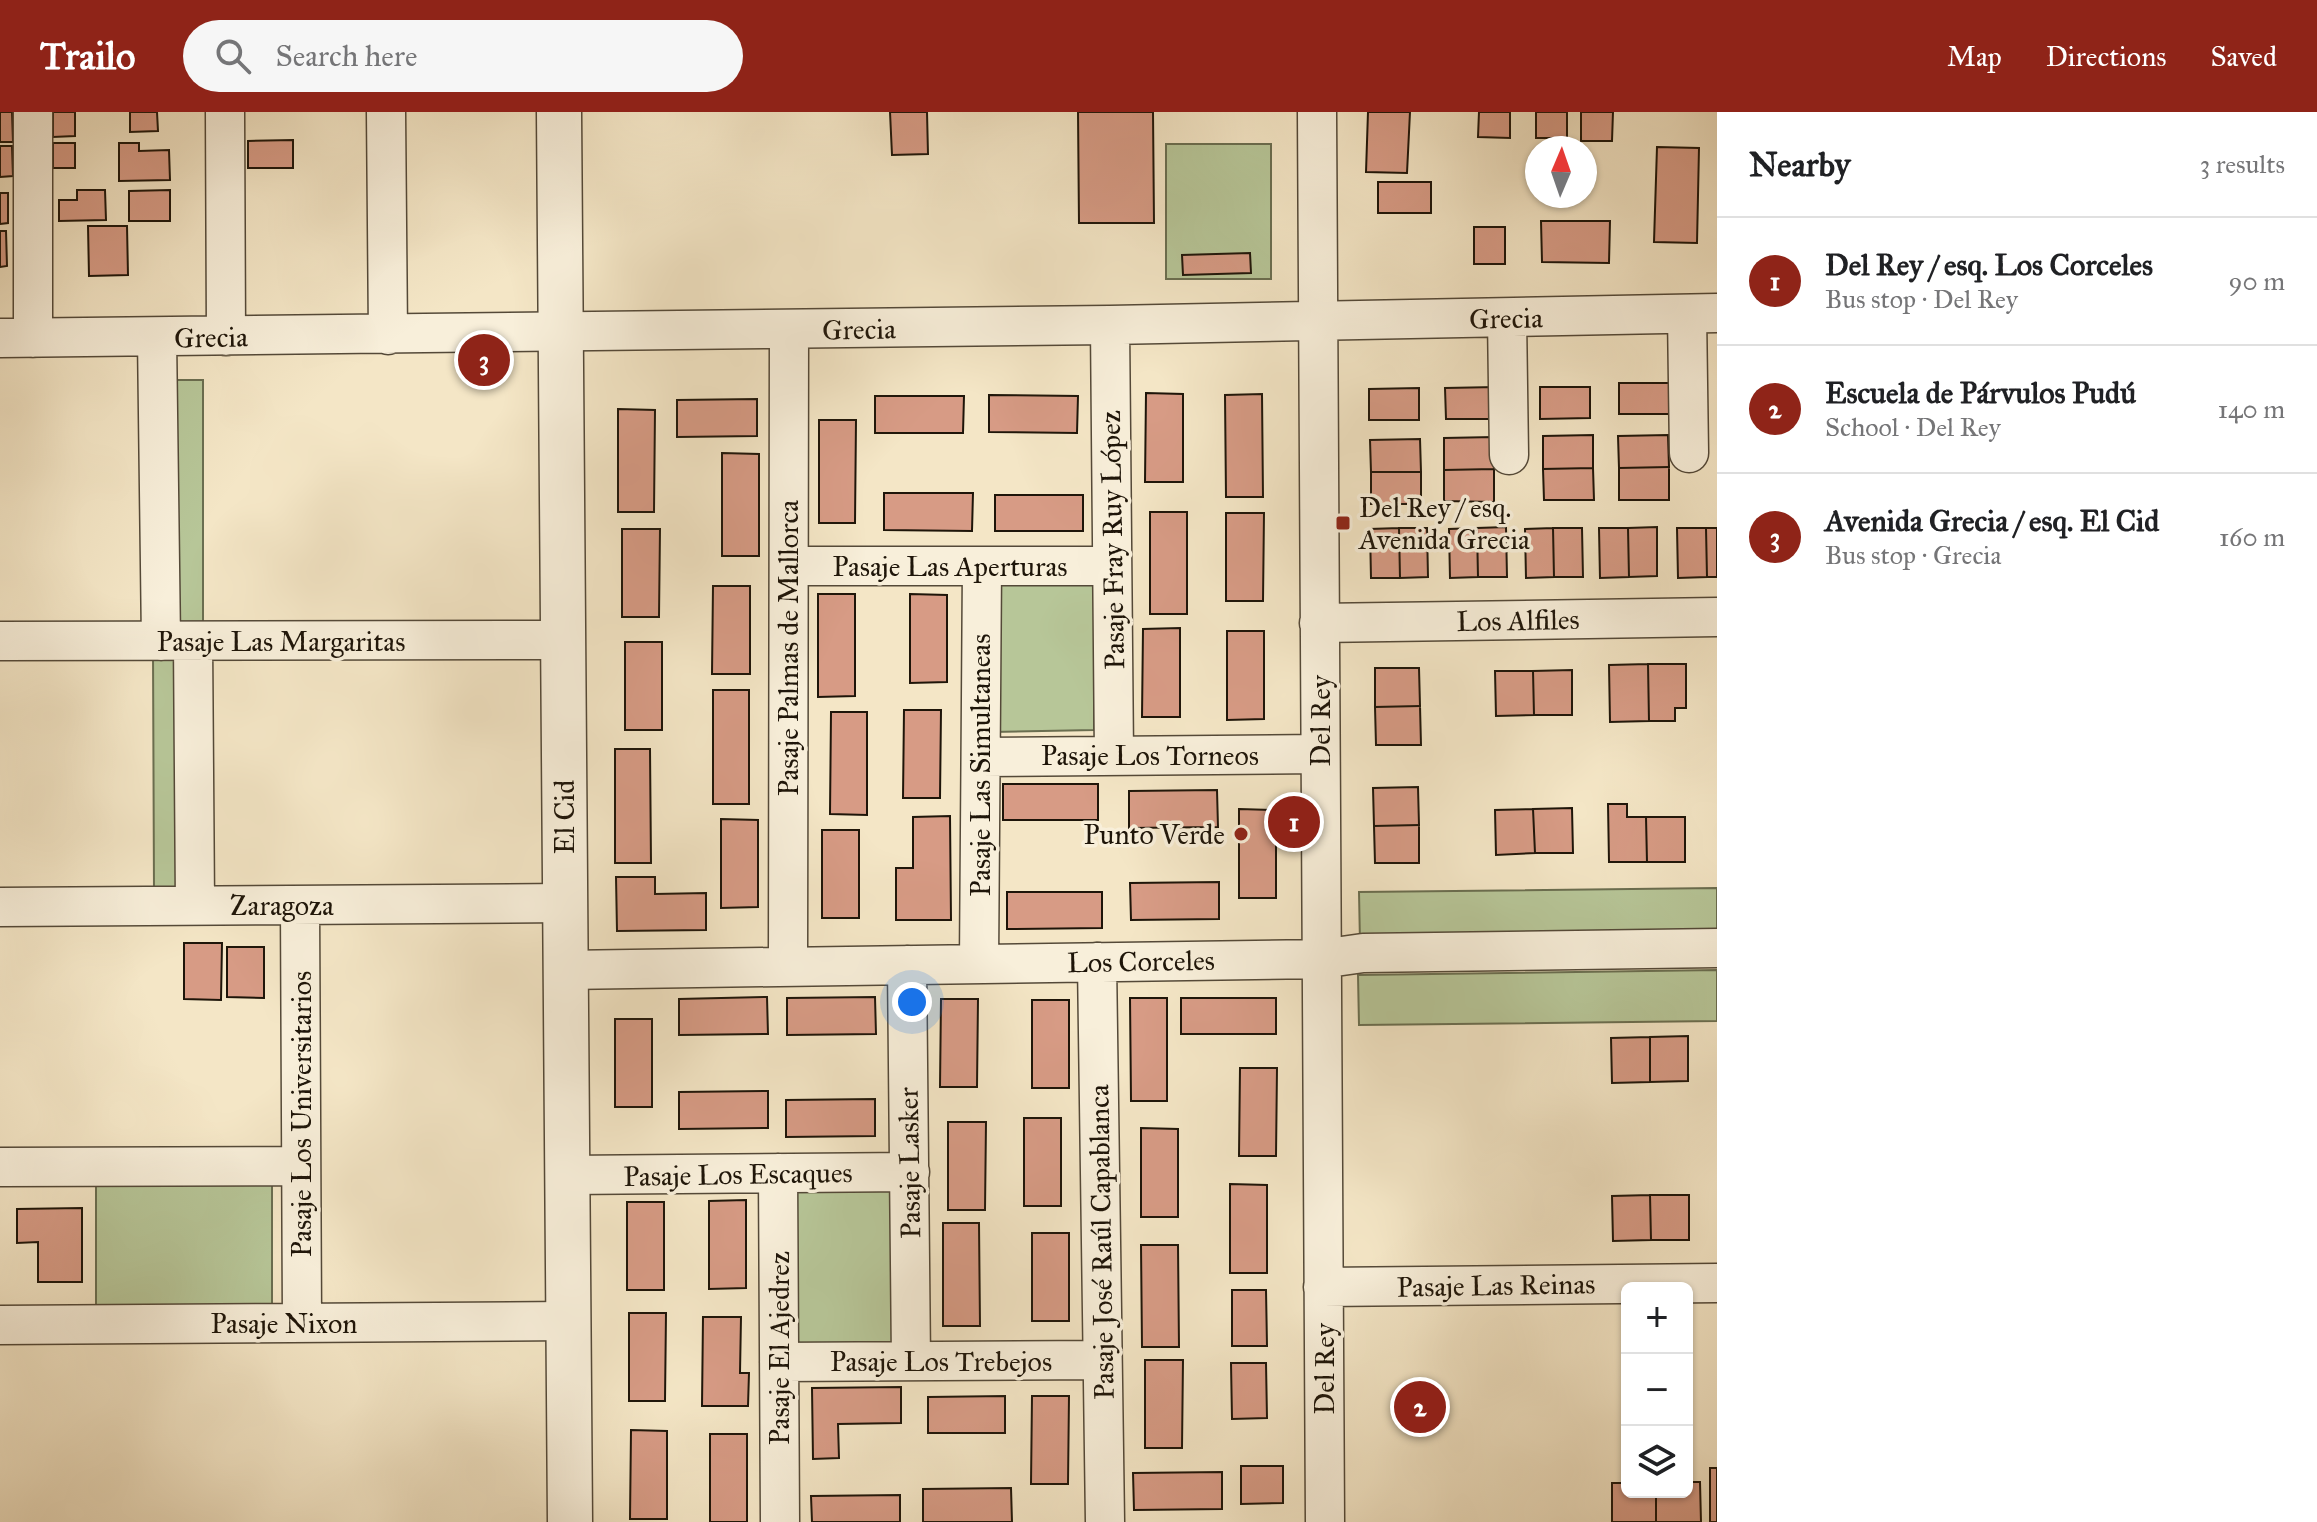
<!DOCTYPE html>
<meta charset="utf-8">
<style>
:root{--surface:#fff;--page:#f6f6f6;--text:#202124;--muted:#757577;--line:#e0e0e0;--accent:#8f2418}
body{margin:0;font-family:"IM FELL Great Primer",serif;background:var(--page);color:var(--text)}
.controls{position:absolute;right:24px;bottom:24px;display:grid;overflow:hidden;border-radius:12px;box-shadow:0 2px 6px #0004}
.controls button{width:72px;height:72px;display:grid;place-items:center;padding:0;border:0;border-bottom:2px solid var(--line);background:var(--surface);color:var(--text);font:40px sans-serif}
.compass{position:absolute;left:1525px;top:24px;width:72px;height:72px;border-radius:50%;background:var(--surface);box-shadow:0 2px 6px #0004;rotate:2deg}
.you{position:absolute;left:912px;top:890px;width:28px;height:28px;margin:-20px;border:6px solid #fff;border-radius:50%;background:#1a73e8;box-shadow:0 0 0 12px #1a73e833}
.badge{display:grid;place-items:center;width:52px;height:52px;border-radius:50%;background:var(--accent);color:#fff;font-size:26px;font-weight:700}
.pin{position:absolute;translate:-50% -50%;border:4px solid #fff;box-shadow:0 2px 8px #0006}
.list{margin:0;padding:0;list-style:none}
h2{display:flex;justify-content:space-between;align-items:center;height:104px;margin:0;padding:0 32px;font-size:34px}
h2 small{font-size:26px;font-weight:400;color:var(--muted)}
.list li{display:grid;grid-template-columns:52px 1fr auto;gap:24px;align-items:center;box-sizing:border-box;height:128px;padding:0 32px;border-top:2px solid var(--line)}
.list b{display:block;font-size:30px;white-space:nowrap}
.list p{margin:0;font-size:26px;white-space:nowrap;color:var(--muted)}
.list em{font-size:26px;font-style:normal;color:var(--muted)}
.icon{flex:none;width:44px;height:44px;fill:none;stroke:currentColor;stroke-width:2;stroke-linecap:round;stroke-linejoin:round}
.map{position:relative;flex:none;width:1717px;height:1410px;overflow:hidden}
header{display:flex;align-items:center;gap:48px;box-sizing:border-box;height:112px;padding:0 40px;background:var(--accent);color:#fff}
header strong{font-size:38px}
nav{display:flex;gap:44px;margin-inline-start:auto;font-size:28px}
.search{width:560px;height:72px;background:var(--page);display:flex;align-items:center;gap:20px;box-sizing:border-box;padding:0 28px;border-radius:44px;color:var(--muted);font-size:30px}
main{display:flex}
aside{flex:1;background:var(--surface)}
.map>svg:first-child{display:block}
.green{fill:#b7c698;stroke:#6a6e50;stroke-width:2}
.building{fill:#d79b85;stroke:#1e1509;stroke-width:2}
.lines{fill:none;stroke-linecap:round;stroke-linejoin:round}
.minor-casing{stroke:#544938;stroke-width:41}
.tertiary-casing{stroke:#544938;stroke-width:47}
.minor{stroke:#f8efda;stroke-width:38}
.tertiary{stroke:#f8efda;stroke-width:44}
.poi-dot{fill:#8f2418;stroke:#f8efda;stroke-width:3}
.labels{text-anchor:middle;stroke-width:7;stroke-linejoin:round;paint-order:stroke}
.street-label{font-size:28px;fill:#1e1509;stroke:#f8efda}
.poi-label{font-size:28px;fill:#1e1509;stroke:#f8efda;text-anchor:start}
</style>
<header>
<strong>Trailo</strong>
<div class="search"><svg class="icon" aria-label="search" viewBox="0 0 24 24"><circle cx="10" cy="10" r="6"/><path d="M15 15l6 6"/></svg>Search here</div>
<nav><a>Map</a><a>Directions</a><a>Saved</a></nav>
</header>
<main>
<div class="map">
<svg width="1717" height="1410" viewBox="0 0 1717 1410">
<rect width="100%" height="100%" fill="#f4e6c6"/>
<filter id="stains"><feTurbulence type="fractalNoise" baseFrequency=".0025" numOctaves="4"/><feColorMatrix values="0 0 0 0 .2 0 0 0 0 .09 0 0 0 0 .02 0 0 0 .5 -.17"/></filter>
<radialGradient id="worn" r=".72"><stop offset=".6" stop-color="#630" stop-opacity="0"/><stop offset="1" stop-color="#630" stop-opacity=".3"/></radialGradient>
<!-- green -->
<path class="green" d="M1166 32H1271V167H1166Z
M171 268H203V510H171Z
M992 469H1094V618L992 620Z
M153 539H185L186 781 154 780Z
M1717 776V827L1360 831 1359 780Z
M1717 858V909L1359 913 1358 863Z
M96 1062H272V1202L96 1203Z
M796 1072H897L898 1236H796Z"/>
<!-- building -->
<path class="building" d="M0 0H12L13 30H0Z
M53 0H75V24L53 25Z
M130 0H157L158 19 130 20Z
M890 0H927L928 42 892 43Z
M1078 0H1153L1154 111H1079Z
M1368 0H1410L1407 61 1366 60Z
M1479 0H1510V26L1478 25Z
M1536 0H1567V26H1536Z
M1581 0H1613L1612 29H1581Z
M293 28V56H248V29Z
M53 31H75V56H53Z
M119 31H139V39L169 38 170 68 119 69Z
M0 34H12L13 64 0 65Z
M1657 35 1699 36 1697 131 1654 130Z
M1378 70H1431V101H1378Z
M77 78H105L106 108 59 109V88H77Z
M170 78V109H129V79Z
M0 81H8V111L0 112Z
M1541 109H1610L1609 151 1542 150Z
M88 114H127L128 163 89 164Z
M1474 115H1505V152H1474Z
M0 119H6L7 154 0 155Z
M1250 141 1251 161 1183 163 1182 143Z
M1619 271H1669V302H1619Z
M1496 275V307H1446L1445 276Z
M1540 275H1590V306L1540 307Z
M1419 276V308H1369V277Z
M1146 281 1183 282V370H1145Z
M1262 282 1263 385H1226L1225 283Z
M989 283 1078 284 1077 321 989 320Z
M875 284H964L963 321H875Z
M757 287V324L677 325V288Z
M618 297 655 298 654 400H618Z
M819 308H856L855 411H819Z
M1593 323V356L1543 357V324Z
M1668 323 1669 355 1619 356 1618 324Z
M1494 325V357L1444 358V326Z
M1420 327 1421 360H1371L1370 328Z
M722 341 759 342V444H722Z
M1669 355V388H1619V356Z
M1593 356 1594 388H1544L1543 357Z
M1494 357V390L1444 389V358Z
M1371 360H1421V392H1371Z
M884 381H973L972 419 884 418Z
M995 383H1083V419H995Z
M1150 400H1187V502H1150Z
M1226 401H1264L1263 489H1226Z
M1506 415 1507 465H1478L1477 416Z
M1657 415V464L1629 465 1628 416Z
M1399 416 1400 466H1371L1370 417Z
M1399 416H1427L1428 465 1400 466Z
M1477 416 1478 465 1450 466 1449 417Z
M1553 416 1554 465 1526 466 1525 417Z
M1553 416H1582L1583 465H1554Z
M1599 416H1628L1629 465 1600 466Z
M1677 416H1706L1707 465 1678 466Z
M1706 416H1717V465H1707Z
M622 417H660L659 505H622Z
M713 474H750V562H712Z
M818 482H855V584L818 585Z
M910 482 947 483V570L910 571Z
M1180 516V605H1142L1143 517Z
M1227 519H1264V607L1227 608Z
M625 530H662V618H625Z
M1648 552H1686V596H1675V609H1649Z
M1648 552 1649 609 1610 610 1609 553Z
M1375 556H1419L1420 594 1375 595Z
M1572 558V603H1534L1533 559Z
M1495 559H1533L1534 603 1496 604Z
M713 578H749V692H713Z
M1420 594 1421 633H1376L1375 595Z
M904 598H941L940 686H903Z
M831 600H867V703L830 702Z
M615 637H650L651 751H615Z
M1003 672H1098V708H1003Z
M1418 675 1419 713 1374 714 1373 676Z
M1217 678 1218 715 1129 716V679Z
M1608 692H1627V705H1646L1647 750H1609Z
M1572 696 1573 741H1535L1533 697Z
M1239 697 1276 698V786H1239Z
M1533 697 1535 741 1496 743 1495 698Z
M950 704 951 808H896V756H913V705Z
M1646 705H1685V750H1647Z
M721 707 758 708V795L721 796Z
M1419 713V751H1375L1374 714Z
M822 718H859V806H822Z
M616 765H655V782L706 781V818L617 819Z
M1219 770V807L1131 808 1130 771Z
M1007 780H1102V816L1007 817Z
M184 831H222L221 888 184 887Z
M227 835H264V886L227 885Z
M767 885 768 922 679 923V887Z
M875 885 876 922 787 923V886Z
M1130 886H1167V989H1131Z
M1181 886H1276V922H1181Z
M941 887H978L977 975H940Z
M1032 888H1069V976H1032Z
M615 907H652V995H615Z
M1688 924V969L1650 970V925Z
M1650 925V970L1612 971 1611 926Z
M1240 956H1277L1276 1044H1239Z
M768 979V1016L679 1017V980Z
M875 987V1024L786 1025V988Z
M1024 1006H1061V1094H1024Z
M948 1010H986L985 1098H948Z
M1141 1016 1178 1017V1105H1141Z
M1230 1072 1267 1073V1161H1230Z
M1650 1083H1689V1128H1651Z
M1650 1083 1651 1128 1613 1129 1612 1084Z
M746 1088V1176L709 1177V1089Z
M627 1090H664V1178H627Z
M82 1096V1170H38V1130L17 1131V1097Z
M943 1111H979L980 1214H943Z
M1032 1121H1069V1209H1032Z
M1141 1133H1178L1179 1235H1142Z
M1232 1178H1266L1267 1234H1232Z
M629 1201H666L665 1289H629Z
M703 1205H741L740 1261H749L748 1294H702Z
M1145 1248H1183L1182 1336H1145Z
M1231 1251H1266L1267 1306 1232 1307Z
M901 1275V1311L838 1312 839 1346 813 1347 812 1276Z
M1005 1284V1321H928V1285Z
M1032 1284H1069L1068 1372H1031Z
M631 1318 667 1319V1407H630Z
M710 1322H747V1410H710Z
M1241 1354H1283V1391L1241 1392Z
M1710 1356H1717V1410H1710Z
M1222 1360V1397L1134 1398 1133 1361Z
M1687 1370H1700L1701 1410H1656V1380H1687Z
M1612 1371H1627V1380H1656V1410H1612Z
M1011 1376 1012 1410H923V1377Z
M900 1383V1410H812L811 1384Z"/>
<g class="lines">
<defs>
<path id="minor" d="M225 0 226 224
M386 0 388 223
M1317 0 1325 1410
M1687 202 1689 341
M1507 206 1509 343
M1110 213 1114 644
M157 225 161 529
M0 226 1110 213 1717 201
M33 226V0
M789 454H1112
M1319 511 1717 505
M0 529 562 528
M193 529 195 793
M981 645 1320 642
M300 793 302 1211
M0 795 565 791
M1097 850 1105 1410
M979 852 982 454
M907 853 911 1249
M788 855 789 218
M565 858 1321 847 1363 841 1717 836
M0 1055 301 1054
M778 1061 780 1410
M567 1063 910 1060
M1323 1175 1717 1171
M0 1213 568 1209
M779 1250 1102 1248"/>
<path id="tertiary" d="M559 0 570 1410"/>
</defs>
<!-- minor casing -->
<use href="#minor" class="minor-casing"/>
<!-- tertiary casing -->
<use href="#tertiary" class="tertiary-casing"/>
<!-- minor -->
<use href="#minor" class="minor"/>
<!-- tertiary -->
<use href="#tertiary" class="tertiary"/>
</g>
<!-- markers -->
<g class="poi-dot">
<rect x="1335" y="403" width="16" height="16" rx="4"/>
<circle cx="1241" cy="722" r="8"/>
</g>
<g class="labels">
<!-- street labels -->
<g class="street-label">
<text transform="translate(1506 206) rotate(-1)" y="10">Grecia</text>
<text transform="translate(859 217) rotate(-1)" y="10">Grecia</text>
<text transform="translate(211 225) rotate(-1)" y="10">Grecia</text>
<text transform="translate(1112 428) rotate(-91)" y="10">Pasaje Fray Ruy López</text>
<text x="950" y="464">Pasaje Las Aperturas</text>
<text transform="translate(1518 508) rotate(-1)" y="10">Los Alfiles</text>
<text x="281" y="539">Pasaje Las Margaritas</text>
<text transform="translate(788 536) rotate(-90)" y="10">Pasaje Palmas de Mallorca</text>
<text transform="translate(1320 609) rotate(-90)" y="10">Del Rey</text>
<text x="1150" y="653">Pasaje Los Torneos</text>
<text transform="translate(980 653) rotate(-90)" y="10">Pasaje Las Simultaneas</text>
<text transform="translate(564 705) rotate(-90)" y="10">El Cid</text>
<text x="282" y="803">Zaragoza</text>
<text transform="translate(1141 849) rotate(-1)" y="10">Los Corceles</text>
<text transform="translate(301 1002) rotate(-90)" y="10">Pasaje Los Universitarios</text>
<text transform="translate(909 1051) rotate(-91)" y="10">Pasaje Lasker</text>
<text transform="translate(738 1062) rotate(-1)" y="10">Pasaje Los Escaques</text>
<text transform="translate(1101 1130) rotate(-91)" y="10">Pasaje José Raúl Capablanca</text>
<text transform="translate(1496 1173) rotate(-1)" y="10">Pasaje Las Reinas</text>
<text x="284" y="1221">Pasaje Nixon</text>
<text transform="translate(779 1236) rotate(-90)" y="10">Pasaje El Ajedrez</text>
<text x="941" y="1259">Pasaje Los Trebejos</text>
<text transform="translate(1324 1257) rotate(-90)" y="10">Del Rey</text>
</g>
<!-- poi labels -->
<g class="poi-label">
<text x="1359" y="405">Del Rey / esq.<tspan x="1359" dy="32">Avenida Grecia</tspan></text>
<text x="1225" y="732" text-anchor="end">Punto Verde</text>
</g>
</g>
<rect width="100%" height="100%" filter="url(#stains)"/>
<rect width="100%" height="100%" fill="url(#worn)"/>
</svg>
<div class="controls">
<button>+</button>
<button>−</button>
<button><svg class="icon" aria-label="layers" viewBox="0 0 24 24"><path d="M12 4l9 5-9 5-9-5zM3 14l9 5 9-5"/></svg></button>
</div>
<svg class="compass" viewBox="-18 -18 36 36"><path d="M0-13l5 13h-10z" fill="#e53935"/><path d="M0 13l5-13h-10z" fill="#757577"/></svg>
<div class="you"></div>
<div class="pin badge" style="left:1294px;top:710px">1</div>
<div class="pin badge" style="left:1420px;top:1295px">2</div>
<div class="pin badge" style="left:484px;top:248px">3</div>
</div>
<aside>
<h2>Nearby<small>3 results</small></h2>
<ul class="list">
<li><span class="badge">1</span><div><b>Del Rey / esq. Los Corceles</b><p>Bus stop · Del Rey</p></div><em>90 m</em></li>
<li><span class="badge">2</span><div><b>Escuela de Párvulos Pudú</b><p>School · Del Rey</p></div><em>140 m</em></li>
<li><span class="badge">3</span><div><b>Avenida Grecia / esq. El Cid</b><p>Bus stop · Grecia</p></div><em>160 m</em></li>
</ul>
</aside>
</main>
